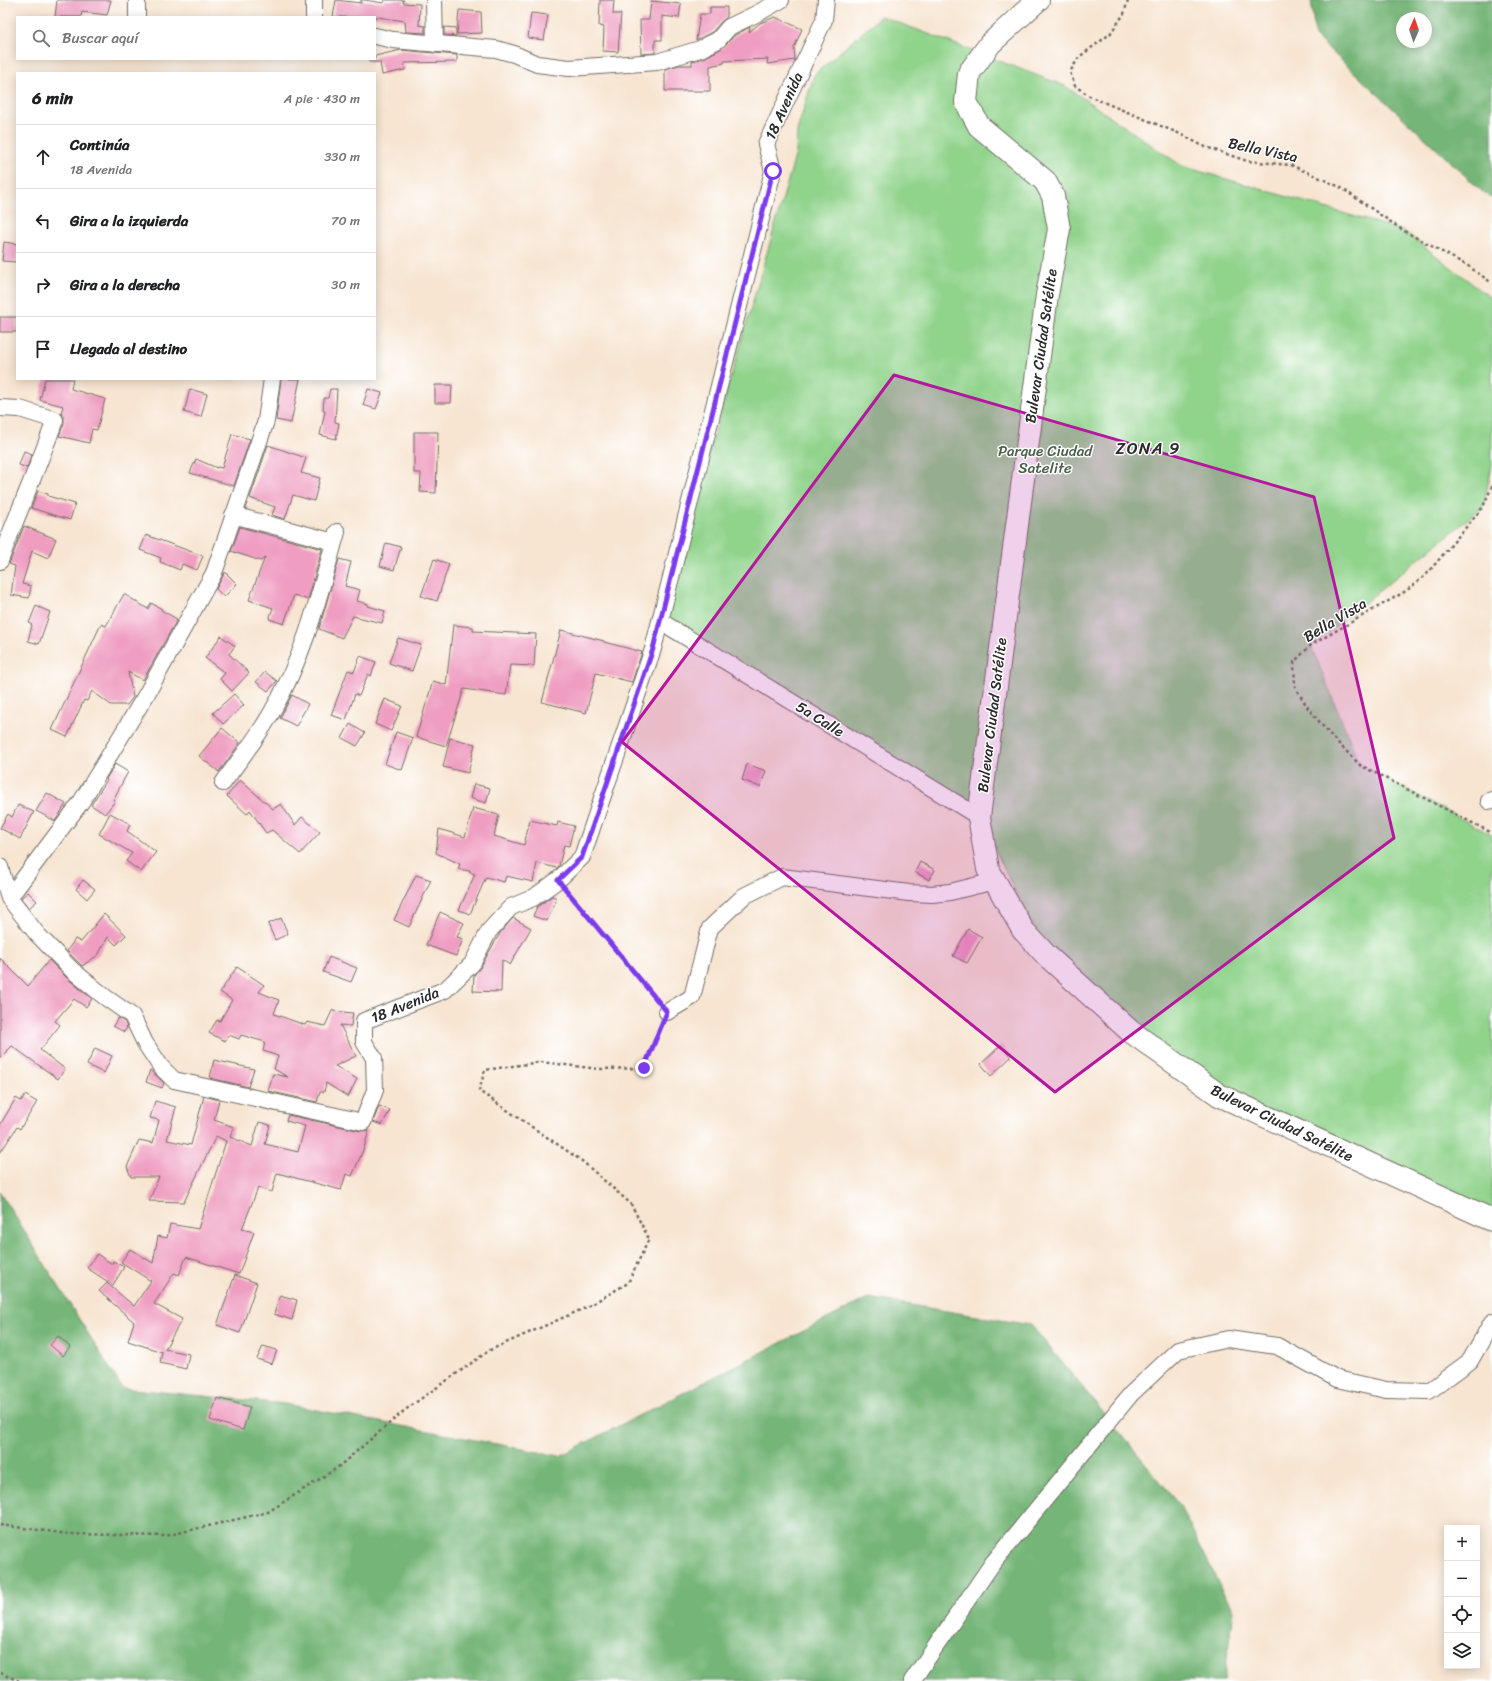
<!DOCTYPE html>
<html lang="es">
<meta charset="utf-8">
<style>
:root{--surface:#fff;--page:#f2f2f2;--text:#202124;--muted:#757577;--line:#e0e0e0}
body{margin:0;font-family:Sriracha,sans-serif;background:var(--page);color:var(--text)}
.controls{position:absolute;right:12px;bottom:12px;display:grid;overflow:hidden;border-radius:0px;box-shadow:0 2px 10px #0003}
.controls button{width:36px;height:36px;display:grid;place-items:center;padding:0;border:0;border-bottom:1px solid var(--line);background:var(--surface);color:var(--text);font:20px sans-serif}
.compass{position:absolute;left:1396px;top:12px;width:36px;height:36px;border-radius:50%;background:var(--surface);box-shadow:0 2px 10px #0003;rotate:2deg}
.stop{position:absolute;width:12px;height:12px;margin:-9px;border:3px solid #7c3aed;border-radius:50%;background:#fff}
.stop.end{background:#7c3aed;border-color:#fff;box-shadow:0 1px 4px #0008}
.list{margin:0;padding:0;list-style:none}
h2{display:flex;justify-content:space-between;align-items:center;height:52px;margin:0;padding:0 16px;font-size:17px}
h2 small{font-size:13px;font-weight:400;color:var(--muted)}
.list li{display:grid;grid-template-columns:26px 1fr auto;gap:12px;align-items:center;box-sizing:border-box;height:64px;padding:0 16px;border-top:1px solid var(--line)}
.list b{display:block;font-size:15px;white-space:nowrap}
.list p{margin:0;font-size:13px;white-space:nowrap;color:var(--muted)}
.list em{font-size:13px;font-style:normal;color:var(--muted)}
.icon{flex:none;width:22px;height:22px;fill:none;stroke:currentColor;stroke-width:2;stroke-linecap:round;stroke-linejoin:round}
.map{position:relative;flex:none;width:1492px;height:1681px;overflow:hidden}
.search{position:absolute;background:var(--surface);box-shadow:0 2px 10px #0003;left:16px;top:16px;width:360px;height:44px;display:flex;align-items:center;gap:10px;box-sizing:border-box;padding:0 14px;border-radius:0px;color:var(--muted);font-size:15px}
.panel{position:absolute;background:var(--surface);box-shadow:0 2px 10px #0003;left:16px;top:72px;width:360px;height:308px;border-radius:0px}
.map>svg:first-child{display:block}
.green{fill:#90d38b;stroke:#5e7f5b}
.forest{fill:#74b577;stroke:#507051;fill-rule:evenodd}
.building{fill:#ef9ec1}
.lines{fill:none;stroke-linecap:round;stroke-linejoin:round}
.street-casing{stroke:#726c65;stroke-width:18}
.secondary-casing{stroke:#726c65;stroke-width:24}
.path{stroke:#726c65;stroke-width:2.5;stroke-dasharray:3 3;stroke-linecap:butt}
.street{stroke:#fff;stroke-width:16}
.secondary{stroke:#fff;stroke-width:22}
.route{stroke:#7c3aed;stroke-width:5}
.marked{fill:#b5179e;fill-opacity:0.2;stroke:#b5179e;stroke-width:3;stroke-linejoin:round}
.labels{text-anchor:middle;stroke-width:3;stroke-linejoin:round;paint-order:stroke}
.street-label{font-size:15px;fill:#2b2b2b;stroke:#fff}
.park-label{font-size:15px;fill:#495d48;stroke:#fff}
.quarter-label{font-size:17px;letter-spacing:1px;fill:#2b2b2b;stroke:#fff}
</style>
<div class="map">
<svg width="1492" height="1681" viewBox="0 0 1492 1681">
<rect width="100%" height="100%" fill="#fff"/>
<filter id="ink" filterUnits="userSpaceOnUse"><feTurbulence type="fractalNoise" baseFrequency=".025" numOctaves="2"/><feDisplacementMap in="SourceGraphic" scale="8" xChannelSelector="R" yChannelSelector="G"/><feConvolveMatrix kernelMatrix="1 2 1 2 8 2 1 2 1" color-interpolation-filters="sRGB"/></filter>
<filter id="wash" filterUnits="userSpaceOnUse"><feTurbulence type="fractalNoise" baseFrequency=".012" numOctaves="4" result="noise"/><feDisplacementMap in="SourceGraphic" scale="16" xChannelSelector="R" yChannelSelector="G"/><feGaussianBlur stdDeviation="0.9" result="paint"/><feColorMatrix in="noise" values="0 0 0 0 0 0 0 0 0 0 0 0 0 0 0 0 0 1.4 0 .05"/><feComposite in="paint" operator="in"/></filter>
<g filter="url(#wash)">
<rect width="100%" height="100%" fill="#f7e5d1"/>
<!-- green -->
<path class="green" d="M881 16 1065 86 1182 166 1404 231 1492 299V466L1483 507 1311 646 1360 765 1492 835V1220L1198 1081 1046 955 979 817 660 621 796 153 797 131 814 75Z"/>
<!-- forest -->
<path class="forest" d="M1311 0H1492V198L1485 194 1315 36ZM1402 18H1426V42H1402Z
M0 1192 122 1388 285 1404 560 1456 868 1298 1031 1325 1179 1504 1233 1611 1224 1681H0Z"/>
<g id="blocks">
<!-- building -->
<path class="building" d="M57 0H111L107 15 82 12 81 17H55Z
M336 0 361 3V0H364L384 3V0H404L403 3 420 4 419 25 425 26V33L406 32 405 21 378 17H333Z
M600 0H614L613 14H621L618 52 603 51 604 27 599 26Z
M651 1 681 4 679 18 662 16V40H655V53L641 54 640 20H649Z
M710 7H727V17L722 21 712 32 696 40 700 14H710Z
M459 10 481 12 482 33 457 34Z
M531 13 548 15 544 40 528 38Z
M775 17 802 29 794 48 795 60 767 64 768 59 724 61V63L710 66V91H665V69L679 65H692V61L704 58 722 48 735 35 750 27 749 32 760 23Z
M444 27 456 28V36L444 35Z
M401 50 457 55V62L404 63 405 70 382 75 380 62H369V59H375V56Z
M4 242 17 244V262L2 261Z
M0 317H17V332H0Z
M45 379H73L71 389 105 399 97 430 92 429 89 443 59 436 64 423V418L61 413 63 406 40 400Z
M281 379H300L291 423 276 420Z
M435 385H452L451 403H435Z
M190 389 207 394 201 417 184 412Z
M330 389H337L335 422 339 423 336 439 320 435 325 411H323L324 398H328Z
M368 389 382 393 376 409 363 405Z
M414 432H438L436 493 420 492 421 473H414Z
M232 434 250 439 234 486 190 473 196 459 217 468V467L222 468Z
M268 445 306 458 301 473 320 478 314 501 293 495 285 519 272 515 275 507 250 498Z
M24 451 32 454 27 468 19 465Z
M38 491 48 494V496L75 504 70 520 31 508Z
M24 526 56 539 48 558 32 551 22 584 31 586 29 598 11 595 15 566 9 564Z
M240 527 322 549 308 600 294 595 284 624 269 619 273 608 249 600 265 557 261 561 231 551Z
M146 535 203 556 197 570 182 564 180 570 160 562 161 558 140 550Z
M386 543 401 547 394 570 380 566Z
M339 559 351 562 345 586 360 590 357 601 368 604V606L385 611 382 623 353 616 342 638 319 629Z
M434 559 449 564 437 601 421 596Z
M225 572 237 584 224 597 216 589Z
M124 594 148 609 151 603 162 609 161 610 177 619 174 625 143 680 128 672 133 697 127 705H111L92 691 87 701 84 700 67 737 52 730 101 624 106 626Z
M36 606 50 612 39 644 28 641 32 625 29 623Z
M453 625 473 627V631L536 634 534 666 510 665 506 695 464 689 446 746 416 737 433 681 446 685Z
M561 630 604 641V642L642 652 632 682 596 673 586 713 542 702Z
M221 636 235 646 229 654 249 673 232 691 220 679 225 673 205 658Z
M398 638 421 645 412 671 389 663Z
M360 656 376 662 371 676 368 674 359 696 355 694 346 720 331 715 348 670 354 672Z
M265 672 277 681 268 691 256 682Z
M234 694 244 705 223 724 213 713Z
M292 695 308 704 296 726 280 718Z
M385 699 402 706 391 731 375 724Z
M350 724 365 733 357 746 342 738Z
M222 728 240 743 219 772 199 756Z
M396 732 413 738 402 770 385 764Z
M450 738 475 744 468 773 443 767Z
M115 764 128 772 113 800 115 801 105 814 91 805 107 780 106 779Z
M747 764 766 771 760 787 742 780Z
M240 780 273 809 281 804 295 825 302 817 320 832 300 854 272 830 266 833 250 810 247 814 227 796Z
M474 784 490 788 486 803 470 798Z
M47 793 66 804 55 821 36 811Z
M18 805 34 812 20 839 0 828 8 814 12 817Z
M473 808 499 815 494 836 524 845 530 820 557 826 558 822 574 826 569 846 564 845 559 866 557 868 537 863 533 882 506 876 504 882 486 877 470 914 459 910 475 874 469 872 470 871 458 869 460 864 436 853 439 829 465 837Z
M110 813 130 824 127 831 156 852 141 872 126 861 132 853 99 834Z
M920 862 935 870 929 880 915 872Z
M416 875 431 880 409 927 394 920Z
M83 880 95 889 87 899 76 889Z
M28 892 37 901 29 908 21 898Z
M552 896 557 898 547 921 533 916 537 907Z
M440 912 464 923 457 937 463 939 456 956 426 945Z
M104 914 126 935 116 945 108 937 98 955 82 966 67 951 75 939 81 942Z
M281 918 288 934 275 940 268 924Z
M513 918 531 928 510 965 502 960 501 992 473 991 474 975 480 968 500 933Z
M968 929 982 937 967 963 953 956Z
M329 957 357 968 351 982 323 972Z
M0 958 28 986 49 960 66 977 92 999 86 1007 74 999 55 1021 60 1025 40 1050 65 1069 58 1079 12 1046 0 1058Z
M237 967 264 985 259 992 279 1000 274 1014 305 1025 307 1022 325 1026 333 1009V1011L353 1013 351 1026 340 1025 356 1056 335 1066 357 1079 348 1097 326 1083 324 1092H320L317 1102 268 1091 273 1074 288 1077 274 1069 278 1056 263 1051 265 1042 241 1035 239 1039 229 1035 225 1041 209 1033 217 1020 220 1021 232 1000 220 992Z
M118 1018 125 1022 127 1028 124 1032 113 1026Z
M1001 1045 1011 1057 991 1076 981 1064Z
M95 1048 112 1056 104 1073 87 1065Z
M214 1060 254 1069 248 1087 210 1078Z
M150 1070 164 1083 162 1088 146 1082Z
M25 1095 37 1102 20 1129 17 1127 0 1153V1125L16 1098 21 1101Z
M204 1096 219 1100 214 1120 234 1127 230 1137 252 1146 259 1122 270 1125 265 1144 298 1152 305 1126 286 1121 288 1115 361 1131 369 1130 364 1148 352 1176 346 1174 341 1190 277 1173 272 1192 258 1188 242 1229 254 1232 239 1274 186 1257 179 1275 174 1273 154 1304 182 1319 165 1349 189 1354 186 1369 160 1363 162 1352 128 1341 134 1322 99 1291 107 1283 134 1306 151 1281 121 1262 130 1249 153 1263 158 1236 167 1238 170 1224 198 1229 226 1141 216 1136 184 1202 149 1201 159 1177H131L127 1167 139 1140 153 1143 159 1120 150 1118 155 1101 176 1107 167 1140 191 1145Z
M379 1106 390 1110 382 1125 373 1122Z
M97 1254 112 1264 113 1261 124 1267 113 1285 87 1268Z
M235 1275 257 1283 240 1333 217 1325Z
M280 1295 297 1300 292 1320 274 1314Z
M58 1336 70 1347 63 1356 50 1345Z
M263 1346 277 1350 272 1364 257 1359Z
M217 1398 250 1407 243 1430 210 1420Z"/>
</g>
</g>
<g filter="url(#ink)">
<use href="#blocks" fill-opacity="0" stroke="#726c65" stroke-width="1"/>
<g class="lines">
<defs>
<path id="street" d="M314 0V17
M434 0 435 44
M137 17V0
M375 36 393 40 496 49 514 54 537 64 569 68 657 62 700 49 718 40 729 27 758 13 781 0
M0 408 20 409 55 420C38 468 17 514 0 561
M233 515 334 542
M660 621 979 817
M223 783C240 759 259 736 273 710 305 655 320 592 337 532
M1489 801 1492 800
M0 867 9 898 37 934 72 970 105 997 132 1016 145 1043 161 1067 174 1080 363 1122 375 1090 374 1058 364 1042V1021L445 990 472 964 489 931 511 907 533 898 558 880 582 857 653 649 773 171 766 144 824 20 826 0
M9 898 81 802 146 695 214 573 266 421 272 379
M667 1012 692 997 710 928 744 896 782 877 909 893 932 894 950 892 995 881
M912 1681 992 1564 1131 1394 1178 1350 1228 1339 1277 1346 1337 1379 1386 1390 1429 1391 1470 1361 1492 1322"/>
<path id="secondary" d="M1038 0 990 44 969 73 966 102 979 126 1045 181 1053 196 1059 229 1047 295 979 817 988 869 1023 930 1046 955 1130 1031 1219 1095 1492 1220"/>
</defs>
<!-- street casing -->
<use href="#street" class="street-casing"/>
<!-- secondary casing -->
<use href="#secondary" class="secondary-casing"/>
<!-- path -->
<path class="path" d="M1128 0 1124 14 1110 34 1079 57 1070 72 1075 86 1091 97 1178 133 1203 146 1247 161 1291 165 1340 187 1404 231 1468 266 1492 283
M1492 486 1483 507 1426 575 1406 591 1311 645 1294 662 1295 687 1308 708 1332 737 1360 765 1492 833
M567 891 658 1001
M0 1525 69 1534 165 1536 268 1512 337 1468 405 1410 490 1350 585 1308 628 1283 649 1239 631 1204 582 1161 479 1091 485 1070 541 1062 599 1069 644 1068 661 1026
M0 1673 19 1681"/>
<!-- street -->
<use href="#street" class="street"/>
<!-- secondary -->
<use href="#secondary" class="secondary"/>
</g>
</g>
<g class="lines" filter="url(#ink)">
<!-- route -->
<path class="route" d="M644 1068 667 1012 558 880 582 857 653 649 773 171"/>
</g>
<!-- marked area -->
<path class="marked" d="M894 375 1314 497 1394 838 1055 1092 622 742Z"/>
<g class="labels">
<!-- street labels -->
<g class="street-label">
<text transform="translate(784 106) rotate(-66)" y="5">18 Avenida</text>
<text transform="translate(1263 150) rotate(12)" y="5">Bella Vista</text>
<text transform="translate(1041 346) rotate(-82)" y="5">Bulevar Ciudad Satélite</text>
<text transform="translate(1335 620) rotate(-31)" y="5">Bella Vista</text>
<text transform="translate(992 715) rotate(-83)" y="5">Bulevar Ciudad Satélite</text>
<text transform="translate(820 719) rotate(32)" y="5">5a Calle</text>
<text transform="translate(405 1005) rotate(-22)" y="5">18 Avenida</text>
<text transform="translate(1282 1123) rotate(26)" y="5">Bulevar Ciudad Satélite</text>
</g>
<!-- park labels -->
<g class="park-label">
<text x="1045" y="456">Parque Ciudad<tspan x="1045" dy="17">Satelite</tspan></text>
</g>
<!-- quarter labels -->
<g class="quarter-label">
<text x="1148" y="454">ZONA 9</text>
</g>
</g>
</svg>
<div class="controls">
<button>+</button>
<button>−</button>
<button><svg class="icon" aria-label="locate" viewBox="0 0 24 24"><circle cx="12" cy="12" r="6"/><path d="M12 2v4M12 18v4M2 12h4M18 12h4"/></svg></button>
<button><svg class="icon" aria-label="layers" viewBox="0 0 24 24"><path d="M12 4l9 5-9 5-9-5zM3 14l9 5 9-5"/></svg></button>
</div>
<svg class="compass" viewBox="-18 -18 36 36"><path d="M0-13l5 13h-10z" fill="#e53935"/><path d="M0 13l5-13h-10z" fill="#757577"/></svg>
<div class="stop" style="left:773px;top:171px"></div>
<div class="stop end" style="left:644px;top:1068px"></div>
<div class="search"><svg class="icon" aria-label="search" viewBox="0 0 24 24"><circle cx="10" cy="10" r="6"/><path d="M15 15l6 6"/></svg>Buscar aquí</div>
<section class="panel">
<h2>6 min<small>A pie · 430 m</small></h2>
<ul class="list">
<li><svg class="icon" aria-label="ahead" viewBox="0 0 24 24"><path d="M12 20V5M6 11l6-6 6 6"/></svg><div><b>Continúa</b><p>18 Avenida</p></div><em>330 m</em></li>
<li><svg class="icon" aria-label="left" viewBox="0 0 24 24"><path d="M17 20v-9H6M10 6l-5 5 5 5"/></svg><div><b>Gira a la izquierda</b></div><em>70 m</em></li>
<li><svg class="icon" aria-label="right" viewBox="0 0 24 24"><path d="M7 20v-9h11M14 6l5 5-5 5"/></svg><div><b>Gira a la derecha</b></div><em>30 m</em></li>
<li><svg class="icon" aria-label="arrive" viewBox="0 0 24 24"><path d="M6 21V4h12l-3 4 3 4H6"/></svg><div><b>Llegada al destino</b></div></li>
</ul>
</section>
</div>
